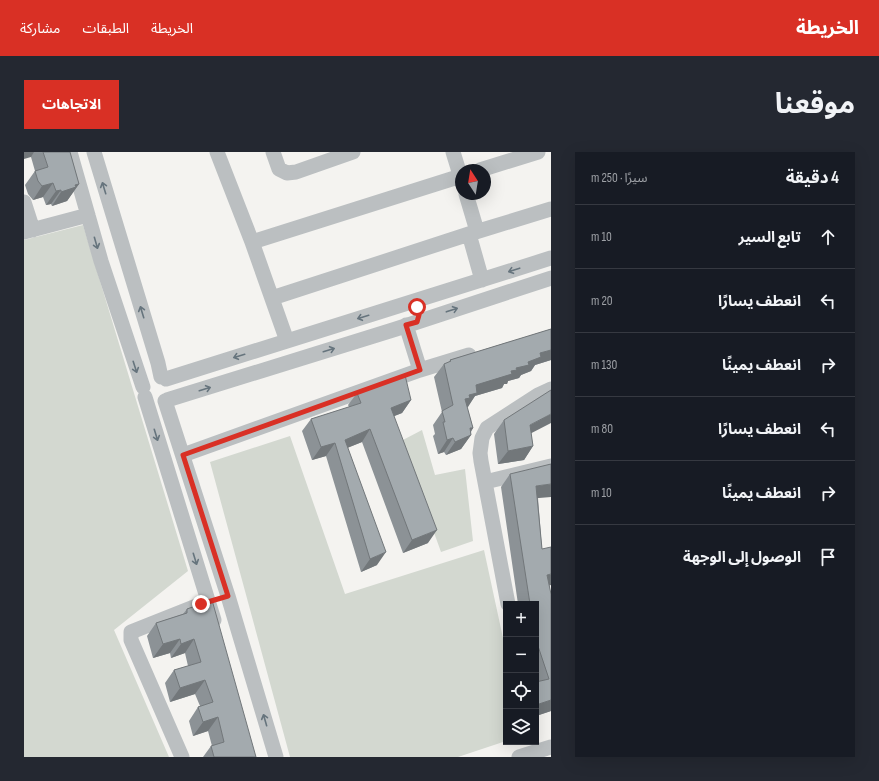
<!DOCTYPE html>
<html lang="ar">
<meta charset="utf-8">
<style>
:root{--surface:#171b24;--page:#242831;--text:#f1f3f6;--muted:#9ea1a6;--line:#363941;--accent:#d93025}
body{margin:0;font-family:"Sofia Sans Condensed","Noto Sans Arabic",sans-serif;background:var(--page);color:var(--text);direction:rtl}
.controls{position:absolute;right:12px;bottom:12px;display:grid;overflow:hidden;border-radius:0px;box-shadow:0 4px 16px #0002}
.controls button{width:36px;height:36px;display:grid;place-items:center;padding:0;border:0;border-bottom:1px solid var(--line);background:var(--surface);color:var(--text);font:20px sans-serif}
.compass{position:absolute;left:431px;top:12px;width:36px;height:36px;border-radius:50%;background:var(--surface);box-shadow:0 4px 16px #0002;rotate:348deg}
.stop{position:absolute;width:12px;height:12px;margin:-9px;border:3px solid #d93025;border-radius:50%;background:#fff}
.stop.end{background:#d93025;border-color:#fff;box-shadow:0 1px 4px #0008}
.list{margin:0;padding:0;list-style:none}
h2{display:flex;justify-content:space-between;align-items:center;height:52px;margin:0;padding:0 16px;font-size:17px}
h2 small{font-size:13px;font-weight:400;color:var(--muted)}
.list li{display:grid;grid-template-columns:26px 1fr auto;gap:12px;align-items:center;box-sizing:border-box;height:64px;padding:0 16px;border-top:1px solid var(--line)}
.list b{display:block;font-size:15px;white-space:nowrap}
.list em{font-size:13px;font-style:normal;color:var(--muted)}
.icon{flex:none;width:22px;height:22px;fill:none;stroke:currentColor;stroke-width:2;stroke-linecap:round;stroke-linejoin:round}
.map{position:relative;flex:none;width:527px;height:605px;overflow:hidden;direction:ltr;border-radius:0px}
header{display:flex;align-items:center;gap:24px;box-sizing:border-box;height:56px;padding:0 20px;background:var(--accent);color:#fff}
header strong{font-size:19px}
nav{display:flex;gap:22px;margin-inline-start:auto;font-size:14px}
.intro{display:flex;align-items:center;justify-content:space-between;box-sizing:border-box;height:96px;padding:0 24px}
h1{margin:0;font-size:28px}
.button{padding:10px 18px;border-radius:0px;background:var(--accent);color:#fff;font-size:14px;font-weight:700}
main{display:flex;gap:24px;padding:0 24px}
aside{flex:1;background:var(--surface);border-radius:0px;box-shadow:0 4px 16px #0002}
.map>svg:first-child{display:block}
.green{fill:#d3d8d0}
.lines{fill:none;stroke-linecap:round;stroke-linejoin:round}
.minor{stroke:#bbbfc1;stroke-width:15}
.wall{fill:#8c9296}
.shaded-wall{fill:#72777a}
.building{fill:#a3aaae;stroke:#72777a}
.oneway{stroke:#66747d}
.route{stroke:#d93025;stroke-width:5}
</style>
<header>
<strong>الخريطة</strong>
<nav><a>الخريطة</a><a>الطبقات</a><a>مشاركة</a></nav>
</header>
<div class="intro"><h1>موقعنا</h1><a class="button">الاتجاهات</a></div>
<main>
<aside>
<h2>4 دقيقة<small>سيرًا · 250 m</small></h2>
<ul class="list">
<li><svg class="icon" aria-label="ahead" viewBox="0 0 24 24"><path d="M12 20V5M6 11l6-6 6 6"/></svg><div><b>تابع السير</b></div><em>10 m</em></li>
<li><svg class="icon" aria-label="left" viewBox="0 0 24 24"><path d="M17 20v-9H6M10 6l-5 5 5 5"/></svg><div><b>انعطف يسارًا</b></div><em>20 m</em></li>
<li><svg class="icon" aria-label="right" viewBox="0 0 24 24"><path d="M7 20v-9h11M14 6l5 5-5 5"/></svg><div><b>انعطف يمينًا</b></div><em>130 m</em></li>
<li><svg class="icon" aria-label="left" viewBox="0 0 24 24"><path d="M17 20v-9H6M10 6l-5 5 5 5"/></svg><div><b>انعطف يسارًا</b></div><em>80 m</em></li>
<li><svg class="icon" aria-label="right" viewBox="0 0 24 24"><path d="M7 20v-9h11M14 6l5 5-5 5"/></svg><div><b>انعطف يمينًا</b></div><em>10 m</em></li>
<li><svg class="icon" aria-label="arrive" viewBox="0 0 24 24"><path d="M6 21V4h12l-3 4 3 4H6"/></svg><div><b>الوصول إلى الوجهة</b></div></li>
</ul>
</aside>
<div class="map">
<svg width="527" height="605" viewBox="0 0 527 605">
<rect width="100%" height="100%" fill="#f4f3f0"/>
<!-- green -->
<path class="green" d="M59 73 164 419 90 478 145 605H0V88Z
M398 278 411 323 441 317 449 389 417 400 377 289Z
M266 284 321 442 460 398 482 500V589L434 605H266L186 310Z"/>
<g class="lines">
<!-- minor -->
<path class="minor" d="M46 0 77 109 119 235
M70 0 134 211 137 225
M193 0 228 90 263 189
M249 0 255 17 263 21 272 20 329 0
M429 0 437 26
M456 18 514 0
M442 42 453 79
M0 50 9 78
M0 80 64 63
M445 82 458 128
M228 90 437 24
M248 146 445 82 527 57
M382 173 396 218
M142 227 527 106
M121 245 190 468
M143 248 372 177 527 126
M141 249 204 444 252 605
M159 303 396 218 445 203
M461 330 527 314
M484 452 457 309 456 301 458 286 463 276 514 243 527 237
M158 605 107 488V480L180 451
M495 605 527 595"/>
</g>
<!-- wall -->
<path class="wall" d="M0 0H46L55 32 43 49 28 54 27 52 22 53 19 45 9 48 4 42 1 33 11 19 7 5Z
M527 177V208L511 213 507 219 497 223 495 226 484 229 483 232H480L478 236 451 244 443 255 449 276 447 280V283L437 297 422 303 420 300 414 302 409 284 411 282 409 273 418 260 410 225 420 212 425 210 426 208Z
M333 241 387 248 378 261 370 264 404 391 379 401 338 290 323 296 353 413 337 420 302 304 288 308 278 279 287 267 325 255 324 253Z
M480 268 507 281 509 294 500 308 474 312 470 282Z
M486 322 514 346 518 397 527 442V559L512 564V452H494L477 335Z
M163 457 232 605H179L187 594H188L184 579 169 584 165 569 174 555 176 554 171 542 146 550 141 531 150 518 164 514 161 501 147 506 146 501 129 506 123 484 132 471 159 462Z"/>
<!-- shaded-wall -->
<path class="shaded-wall" d="M0 0H10L7 5 0 7Z
M29 31 19 45 9 48 18 34Z
M55 32 43 49 28 54 37 40 51 33Z
M37 38 27 52 22 53 32 39Z
M527 198V208L511 213 507 219 497 223 495 226 484 229 483 232H480L478 236 451 244 444 255 438 257 441 247 452 233 487 219 504 210 516 201Z
M387 248 378 261 358 269 367 256Z
M527 262V271L496 287 506 273Z
M446 276H449L443 285 447 283 437 297 422 303 431 290Z
M346 277 338 290 313 300 321 288Z
M429 286 420 300 414 302 423 288Z
M311 291 302 304 288 308 297 295Z
M509 294 500 308 474 312 484 299Z
M527 332V345L503 347 512 334Z
M413 378 404 391 379 401 388 388Z
M362 400 353 413 337 420 346 407Z
M527 422V433L513 437 523 423Z
M156 487 146 501 129 506 139 492Z
M170 487 161 501 147 506 157 492Z
M181 528 171 542 146 550 156 536Z
M527 548V559L512 564V553Z
M194 565 184 579 169 584 179 570Z"/>
<!-- building -->
<path class="building" d="M19 0H46L55 32 51 33 52 35 37 40V38L32 39 29 31 18 34 14 29 11 19 24 15Z
M527 177V198L516 201 517 205 504 210 505 213 492 216 493 218 487 219 488 222 452 233 453 241 445 243 446 246 441 247 449 276H446L447 283 431 290 429 286 423 288 419 270H421L418 259 429 253 420 212 427 209 426 208Z
M381 223 387 248 367 256 413 378 388 388 346 277 321 288 362 400 346 407 311 291 297 295 287 267 337 251 333 241Z
M527 238V262L506 273 509 294 484 299 480 268Z
M527 312V332L512 334 518 397 527 395V422L523 423 527 442V548L512 553V530L525 527 512 488V452H506L486 322Z
M188 448 232 605H190L187 594 200 590 194 565 179 570 174 555 189 550 181 528 156 536 150 518 177 510 170 487 157 492 156 487 139 492 132 471 163 461V457Z"/>
<!-- one-way arrows -->
<defs><path id="oneway-shaft" d="M-6 0H5M1.5-3L5.5 0L1.5 3" fill="none" stroke-width="1.6" stroke-linecap="round" stroke-linejoin="round"/></defs>
<g class="oneway">
<use href="#oneway-shaft" transform="translate(80 36) rotate(-107)"/>
<use href="#oneway-shaft" transform="translate(72 91) rotate(74)"/>
<use href="#oneway-shaft" transform="translate(490 118) rotate(162)"/>
<use href="#oneway-shaft" transform="translate(428 158) rotate(-18)"/>
<use href="#oneway-shaft" transform="translate(118 160) rotate(-107)"/>
<use href="#oneway-shaft" transform="translate(339 165) rotate(163)"/>
<use href="#oneway-shaft" transform="translate(305 198) rotate(-17)"/>
<use href="#oneway-shaft" transform="translate(215 204) rotate(163)"/>
<use href="#oneway-shaft" transform="translate(111 215) rotate(72)"/>
<use href="#oneway-shaft" transform="translate(181 237) rotate(-17)"/>
<use href="#oneway-shaft" transform="translate(132 283) rotate(73)"/>
<use href="#oneway-shaft" transform="translate(171 407) rotate(73)"/>
<use href="#oneway-shaft" transform="translate(241 568) rotate(-106)"/>
</g>
<g class="lines">
<!-- route -->
<path class="route" d="M177 452 204 444 159 303 396 218 382 173 393 170 395 163 393 155"/>
</g>
</svg>
<div class="controls">
<button>+</button>
<button>−</button>
<button><svg class="icon" aria-label="locate" viewBox="0 0 24 24"><circle cx="12" cy="12" r="6"/><path d="M12 2v4M12 18v4M2 12h4M18 12h4"/></svg></button>
<button><svg class="icon" aria-label="layers" viewBox="0 0 24 24"><path d="M12 4l9 5-9 5-9-5zM3 14l9 5 9-5"/></svg></button>
</div>
<svg class="compass" viewBox="-18 -18 36 36"><path d="M0-13l5 13h-10z" fill="#e53935"/><path d="M0 13l5-13h-10z" fill="#9ea1a6"/></svg>
<div class="stop" style="left:393px;top:155px"></div>
<div class="stop end" style="left:177px;top:452px"></div>
</div>
</main>
